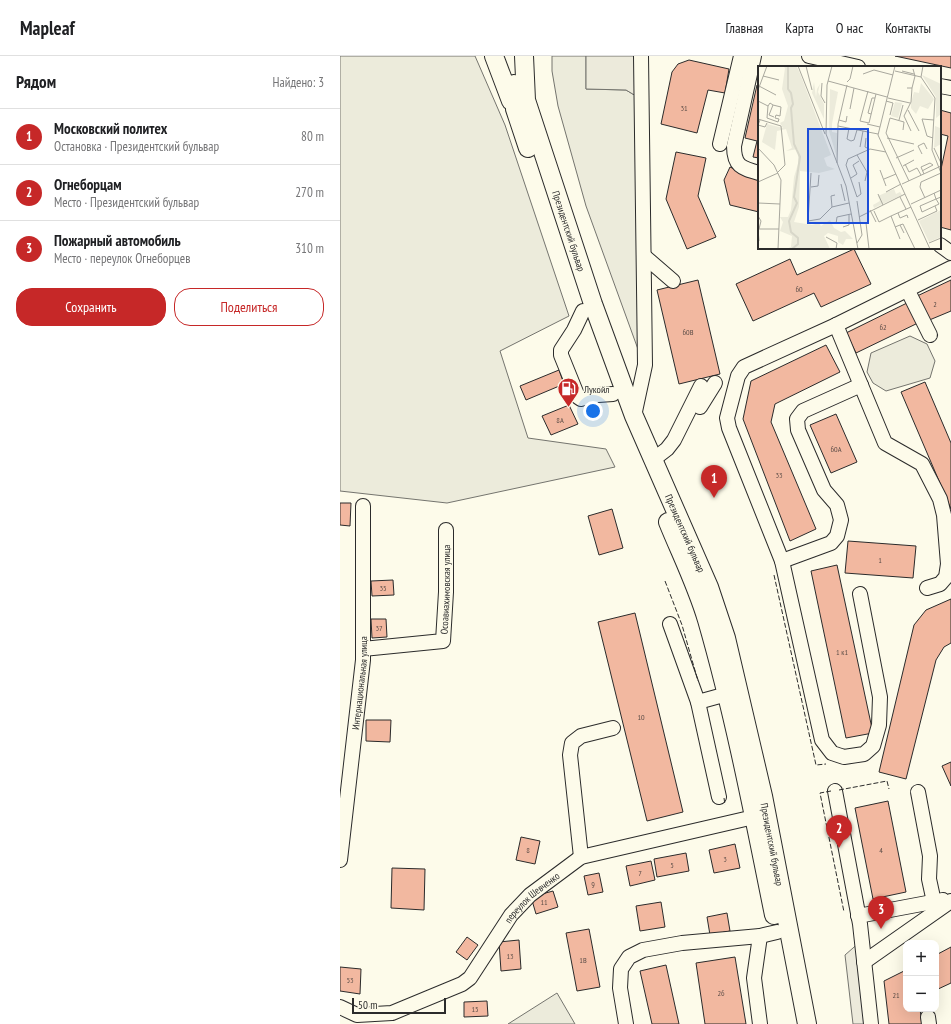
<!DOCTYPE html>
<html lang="ru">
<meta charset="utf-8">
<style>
:root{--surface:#fff;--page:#f2f2f2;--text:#202124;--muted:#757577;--line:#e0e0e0;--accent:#c62828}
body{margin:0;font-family:"PT Sans Narrow",sans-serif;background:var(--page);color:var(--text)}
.controls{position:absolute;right:12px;bottom:12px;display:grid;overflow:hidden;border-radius:8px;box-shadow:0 4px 16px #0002}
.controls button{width:36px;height:36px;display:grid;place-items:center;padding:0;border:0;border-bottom:1px solid var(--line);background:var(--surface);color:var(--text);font:20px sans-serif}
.scale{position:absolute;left:12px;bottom:10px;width:94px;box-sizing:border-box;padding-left:4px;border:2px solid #2b2b2b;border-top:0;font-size:11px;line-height:14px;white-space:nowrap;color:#2b2b2b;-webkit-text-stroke:3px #fdfbea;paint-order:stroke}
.you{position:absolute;left:253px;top:355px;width:14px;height:14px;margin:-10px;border:3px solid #fff;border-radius:50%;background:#1a73e8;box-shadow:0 0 0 6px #1a73e833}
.badge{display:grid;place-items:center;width:26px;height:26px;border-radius:50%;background:var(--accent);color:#fff;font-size:13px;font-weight:700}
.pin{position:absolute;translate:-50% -33px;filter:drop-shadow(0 1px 2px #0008)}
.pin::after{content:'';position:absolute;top:21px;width:14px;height:12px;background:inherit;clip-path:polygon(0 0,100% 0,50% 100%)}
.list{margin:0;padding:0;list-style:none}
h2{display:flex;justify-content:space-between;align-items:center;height:52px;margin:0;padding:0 16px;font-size:17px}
h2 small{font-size:13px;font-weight:400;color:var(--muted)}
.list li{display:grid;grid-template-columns:26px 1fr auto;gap:12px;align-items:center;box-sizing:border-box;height:56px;padding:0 16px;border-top:1px solid var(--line)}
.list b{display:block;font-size:15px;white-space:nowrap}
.list p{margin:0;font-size:13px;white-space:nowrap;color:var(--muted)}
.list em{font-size:13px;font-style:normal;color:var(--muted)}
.actions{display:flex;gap:8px;padding:12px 16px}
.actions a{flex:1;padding:9px 0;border:1px solid var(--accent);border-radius:16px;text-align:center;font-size:14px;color:var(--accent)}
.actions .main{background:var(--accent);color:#fff}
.map{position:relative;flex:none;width:611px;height:968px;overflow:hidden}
header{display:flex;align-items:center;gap:24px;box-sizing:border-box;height:56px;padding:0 20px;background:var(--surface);border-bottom:1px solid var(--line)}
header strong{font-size:19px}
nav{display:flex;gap:22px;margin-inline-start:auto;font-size:14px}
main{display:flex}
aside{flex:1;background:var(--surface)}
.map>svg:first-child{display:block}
.green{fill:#ecebdb;stroke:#74746e}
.parking{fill:#eceadb;stroke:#74746e}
.building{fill:#f2b8a0;stroke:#2b2b2b}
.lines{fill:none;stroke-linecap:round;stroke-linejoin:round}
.minor-casing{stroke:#2b2b2b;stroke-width:16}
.major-casing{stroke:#2b2b2b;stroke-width:20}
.minor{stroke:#fdfbea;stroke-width:14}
.major{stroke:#fdfbea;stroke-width:18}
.fence{stroke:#2b2b2b;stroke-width:1;stroke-dasharray:5 2;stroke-linecap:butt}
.labels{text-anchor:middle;stroke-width:3;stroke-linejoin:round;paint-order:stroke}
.number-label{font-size:8px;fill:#5d4e48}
.street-label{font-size:10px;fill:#2b2b2b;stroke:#fdfbea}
.poi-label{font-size:10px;fill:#2b2b2b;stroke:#fdfbea;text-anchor:start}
.inset-river{fill:none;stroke:#d8d7c9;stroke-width:2}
.inset-road{fill:none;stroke:#a9a89e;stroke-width:1}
.view{fill:#1d4ed8;fill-opacity:0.15;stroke:#1d4ed8;stroke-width:2}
.inset-edge{fill:none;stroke:#2b2b2b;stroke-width:2}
</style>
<header>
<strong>Mapleaf</strong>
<nav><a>Главная</a><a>Карта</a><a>О нас</a><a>Контакты</a></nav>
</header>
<main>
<aside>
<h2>Рядом<small>Найдено: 3</small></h2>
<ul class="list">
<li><span class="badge">1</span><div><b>Московский политех</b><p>Остановка · Президентский бульвар</p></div><em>80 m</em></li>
<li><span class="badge">2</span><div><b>Огнеборцам</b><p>Место · Президентский бульвар</p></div><em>270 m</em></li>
<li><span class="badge">3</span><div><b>Пожарный автомобиль</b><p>Место · переулок Огнеборцев</p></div><em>310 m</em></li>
</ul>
<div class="actions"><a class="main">Сохранить</a><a>Поделиться</a></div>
</aside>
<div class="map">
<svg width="611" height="968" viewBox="0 0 611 968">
<rect width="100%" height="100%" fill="#fdfbea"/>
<!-- green -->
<path class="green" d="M0 0H135L165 69 229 260 160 295 188 382 266 393 275 411 107 447 0 435Z
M212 0H246V33L286 34 296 40 299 296 246 150 218 50 212 15Z
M570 280 587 288 595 305 590 322 546 335 533 327 527 316 531 297Z
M217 937 235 968H168Z"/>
<!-- parking -->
<path class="parking" d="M246 0H295L296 40 286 34 246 33Z
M521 885 531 968H513L505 899Z"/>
<!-- building -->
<path class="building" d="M555 0H611V12Z
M349 4 389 13 385 37 368 34 357 77 321 68 332 16 338 8Z
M417 29H419V102L413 101 417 85 405 82Z
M600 54 611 57V174L600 171V118L608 80 600 78Z
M336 96 366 102 358 140 376 181 347 193 326 143Z
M390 111 419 124V156L390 149 384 124Z
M514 193 531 228 481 251 474 237 413 265 396 228 450 203 457 219Z
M358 224 380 318 339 328 317 234Z
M611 224V255L587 265 575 241Z
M569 246 580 266 516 297 506 277Z
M486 289 500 316 435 348 431 366 476 473 450 485 403 363 411 325Z
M219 314 224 328 186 344 180 330Z
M585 326 611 387V453L561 336Z
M229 349 238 368 211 379 202 360Z
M496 358 517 406 491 417 470 369Z
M0 447H11L10 470 0 469Z
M272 453 283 492 259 499 248 460Z
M508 485 576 490 573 522 505 517Z
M497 509 533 677 506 682 471 515Z
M53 524 54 539 32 540 31 525Z
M611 543V587L604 591 596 604 566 723 539 716 574 569 586 554Z
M295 557 343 756 307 765 258 566Z
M31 563H46L47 581 32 582Z
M26 664H51L50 686 26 685Z
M611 706V730L602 710Z
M548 745 566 836 533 843 515 752Z
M181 781 200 785 195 808 176 804Z
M395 788 400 812 374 817 369 794Z
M346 797 349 815 317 821 314 803Z
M311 805 315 824 290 830 286 810Z
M52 812 85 813 84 854 51 852Z
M259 817 263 836 248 839 244 820Z
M213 835 218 851 196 858 191 841Z
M321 846 325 871 300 875 296 850Z
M387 857 390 875 370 879 367 861Z
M249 873 260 931 237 935 226 877Z
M127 881 138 889 127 904 116 896Z
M179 884 181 913 161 915 159 886Z
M611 891V927L596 934V899Z
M395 901 406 968H365L356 907Z
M326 909 339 968H312L300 915Z
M0 911 21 913 20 938 0 935Z
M566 914V953H580L582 968H549L544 925Z
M147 945 148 960 124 961V946Z"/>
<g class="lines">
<defs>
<g id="minor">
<path d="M414 0 394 90C394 110 401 112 419 117"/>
<path d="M469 0 518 11"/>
<path d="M600 30 611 32"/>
<path d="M380 88 401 0"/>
<path d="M600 189 611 197"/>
<path d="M304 200 333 225"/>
<path d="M568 235 590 279"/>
<path d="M243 255 234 274 221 294V299L238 341 241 343 258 339 273 338"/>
<path d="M496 269 545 387 582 408 600 443 604 459 608 508 606 521 600 528 587 532"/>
<path d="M360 351 375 327"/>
<path d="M294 360 305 309 301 0"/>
<path d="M314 403 327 393 334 384 361 330"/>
<path d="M442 505 491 487 497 480 501 464 497 449 484 434 458 374 457 363 463 355 521 329"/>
<path d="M520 538 540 641 539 669 533 690 524 698 504 701 492 697 482 684 442 505 389 372 387 362 398 320 404 311 496 269 611 212"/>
<path d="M330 568 358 646 379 741"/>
<path id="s1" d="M23 593 103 585 106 536V474"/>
<path d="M358 646 387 638"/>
<path d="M495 735 520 868 531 968"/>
<path d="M578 736 590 800 589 823 594 846"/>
<path d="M241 801 230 699 232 687 241 680 273 672"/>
<path id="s2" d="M0 804 23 604V450"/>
<path d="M518 860 603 844"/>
<path d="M420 880 414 922 420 968"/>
<path d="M524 906 611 845"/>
<path id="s3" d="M0 951 17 959 52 957 122 928 130 922 171 859 190 839 241 801 414 761"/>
<path d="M588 961 589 968"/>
<path d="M286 968 280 932 281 913 289 901 303 894 342 887 420 880 437 876"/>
</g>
<g id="major">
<path d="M154 0 171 45"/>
<path id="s4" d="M184 0 186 44 253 248 294 360 369 531 386 582 423 740 467 968"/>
<path d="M174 28 175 53 188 92"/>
<path d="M328 466C341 498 357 530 367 564 395 661 414 760 434 859"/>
</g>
</defs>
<!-- minor casing -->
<use href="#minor" class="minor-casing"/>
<!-- major casing -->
<use href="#major" class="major-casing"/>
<!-- minor -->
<use href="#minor" class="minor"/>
<!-- major -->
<use href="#major" class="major"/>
<!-- fence -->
<path class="fence" d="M434 519 476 709 486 708
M325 525 342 569 358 625
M499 734 547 725 549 733
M491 735 480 737 504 856
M384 742 385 749"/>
</g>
<!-- icons -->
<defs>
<symbol id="fuel-pin" viewBox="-11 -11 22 30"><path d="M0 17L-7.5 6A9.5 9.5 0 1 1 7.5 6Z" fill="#c62828" stroke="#fdfbea"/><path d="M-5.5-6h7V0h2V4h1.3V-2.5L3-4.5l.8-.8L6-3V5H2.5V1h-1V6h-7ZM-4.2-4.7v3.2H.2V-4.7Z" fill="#fff"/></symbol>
</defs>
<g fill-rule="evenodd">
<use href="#fuel-pin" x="216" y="320" width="25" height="34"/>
</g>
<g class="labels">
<!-- number labels -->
<g class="number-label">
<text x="344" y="55">31</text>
<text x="459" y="236">60</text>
<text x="595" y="251">2</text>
<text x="543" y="274">62</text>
<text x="348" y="279">60В</text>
<text x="220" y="367">8А</text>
<text x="496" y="396">60А</text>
<text x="439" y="422">33</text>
<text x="540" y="507">1</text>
<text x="43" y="535">35</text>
<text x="39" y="575">37</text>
<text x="502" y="599">1 к1</text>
<text x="301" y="664">10</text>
<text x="188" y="797">8</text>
<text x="541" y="797">4</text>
<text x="385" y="806">3</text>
<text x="332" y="812">5</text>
<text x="300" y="820">7</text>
<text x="253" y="831">9</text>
<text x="204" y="849">11</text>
<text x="170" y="903">13</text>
<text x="243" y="907">1В</text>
<text x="10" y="927">53</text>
<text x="381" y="940">26</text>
<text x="556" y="942">21</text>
<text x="135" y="956">15</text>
</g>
<!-- street labels -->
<g class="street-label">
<text dy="4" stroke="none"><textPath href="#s4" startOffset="182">Президентский бульвар</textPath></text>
<text dy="4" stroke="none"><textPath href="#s4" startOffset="506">Президентский бульвар</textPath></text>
<text dy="4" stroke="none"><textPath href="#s1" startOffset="132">Осоавиахимовская улица</textPath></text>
<text dy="4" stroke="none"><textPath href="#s2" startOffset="178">Интернациональная улица</textPath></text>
<text dy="4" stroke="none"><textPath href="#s4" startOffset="830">Президентский бульвар</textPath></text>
<text dy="4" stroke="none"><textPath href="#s3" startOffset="242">переулок Шевченко</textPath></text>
</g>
<!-- poi labels -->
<g class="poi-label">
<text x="244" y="337">Лукойл</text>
</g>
</g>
<!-- overview -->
<g transform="translate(418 10)">
<rect width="183" height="183" fill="#fdfbea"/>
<path d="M25 0H38L41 5 73 89 66 92 69 100 77 103 61 107 42 105 41 141 36 156 54 159 61 157 63 160 72 154 76 162 83 166 87 165 95 173H88L85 179 80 176V170L70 167 66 170 72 183H28L33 181 34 170 22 165 25 156 22 151H30L33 144 36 111 40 98V83L28 85 34 82 28 63 19 65 17 84 4 76 9 58 25 62 22 57 26 55 30 40 24 23 27 2ZM164 9 183 18V48L178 52V31ZM56 16 58 31 59 23 62 18 60 26 66 38V53L54 27ZM163 17 176 33 170 43 162 40 158 48 153 42V37L156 26 161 27ZM72 23 80 26 74 58V66L79 67V92L71 65ZM137 36 144 37 140 52 133 50ZM183 57V78L176 82 177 60 182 62ZM136 123 138 128 142 126 144 129 116 142 115 139 122 135 120 130ZM183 144V171L171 176 161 155Z" fill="#ecebdb"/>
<path class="inset-river" d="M30 0V23L33 27 35 38 33 42 36 78 42 91 36 131 39 137 31 155 33 166 40 172V178L34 183"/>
<path class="inset-road" d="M40 0 67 68M48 0 54 24M74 0 69 19 68 68 88 120 100 183M137 0 120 69 172 183M165 0 163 11 177 32 174 84 183 107M137 5 163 11M144 5 156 8M105 8 116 4 135 9M5 10 21 14M70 15 129 31M89 16 92 13 95 0M64 17 63 30 67 37M1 20 18 29M149 22H154L157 10 155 3M0 24 9 0M110 25 102 55 111 57 118 28M130 32 152 37M0 35 10 40 9 52 20 56 21 53 17 52 18 49 22 50 23 41 15 39M128 35 135 37 132 49M10 40 12 37 15 39 11 49 16 51M92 43 96 22M150 44 161 65M113 48 110 47 114 32H117M0 53 23 60 27 99 20 106M2 54 0 59 7 61 9 57M81 54 88 56 89 50M141 54 145 39M109 58 122 61M80 60 120 68M91 62 89 73 93 75 96 74 99 64M145 64 146 56 132 52 128 67 151 115M153 65 146 50 153 36 154 22M108 72 107 81 111 83M129 72 156 78M175 72 169 70 164 53 176 54M102 81 105 65M0 82 16 99 23 114 20 183M176 82 183 97M164 88 160 80 166 77 169 83M99 89 109 106 107 115M138 92 156 84M79 97 80 58 89 19M147 98 151 106 159 102 163 109M145 100 156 94M122 104 128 120M164 105 175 99M53 107 50 155 62 153 74 141 91 137M166 108 163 101 172 97 175 99M93 112 99 108 95 99 101 95M126 113 138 108M0 116 20 107M101 116 103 128 99 131 88 99 90 93 112 83 128 86M83 118 87 135M144 118 183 100M53 121 60 120 61 109M128 126 143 118M176 127 178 133 181 138 164 146 162 140 178 133 183 131M120 128 125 139M142 131 148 143M167 132 162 121 163 116 183 107M99 135 104 169 99 177M0 137 22 138M153 138 183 124M74 141 73 130 77 129M112 144 118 156M116 145 121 156 133 150M140 147 142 152 149 149 150 152M0 150 3 155 1 163M101 151 147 128M160 154 179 145 177 140M108 157 111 183M78 158 79 151 93 148M142 159 145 158 157 183M85 161 91 159V149M137 161 142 159 146 167M0 163H21M0 163 1 175M68 171 79 177 78 183M142 173 133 150 153 141M171 177 183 172"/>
<path class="view" d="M50 63H110V157H50Z"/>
<rect width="183" height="183" class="inset-edge"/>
</g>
</svg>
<div class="controls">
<button>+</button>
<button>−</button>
</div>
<div class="scale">50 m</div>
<div class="you"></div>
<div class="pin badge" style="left:374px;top:442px">1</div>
<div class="pin badge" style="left:499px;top:792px">2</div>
<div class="pin badge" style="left:541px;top:873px">3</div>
</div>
</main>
